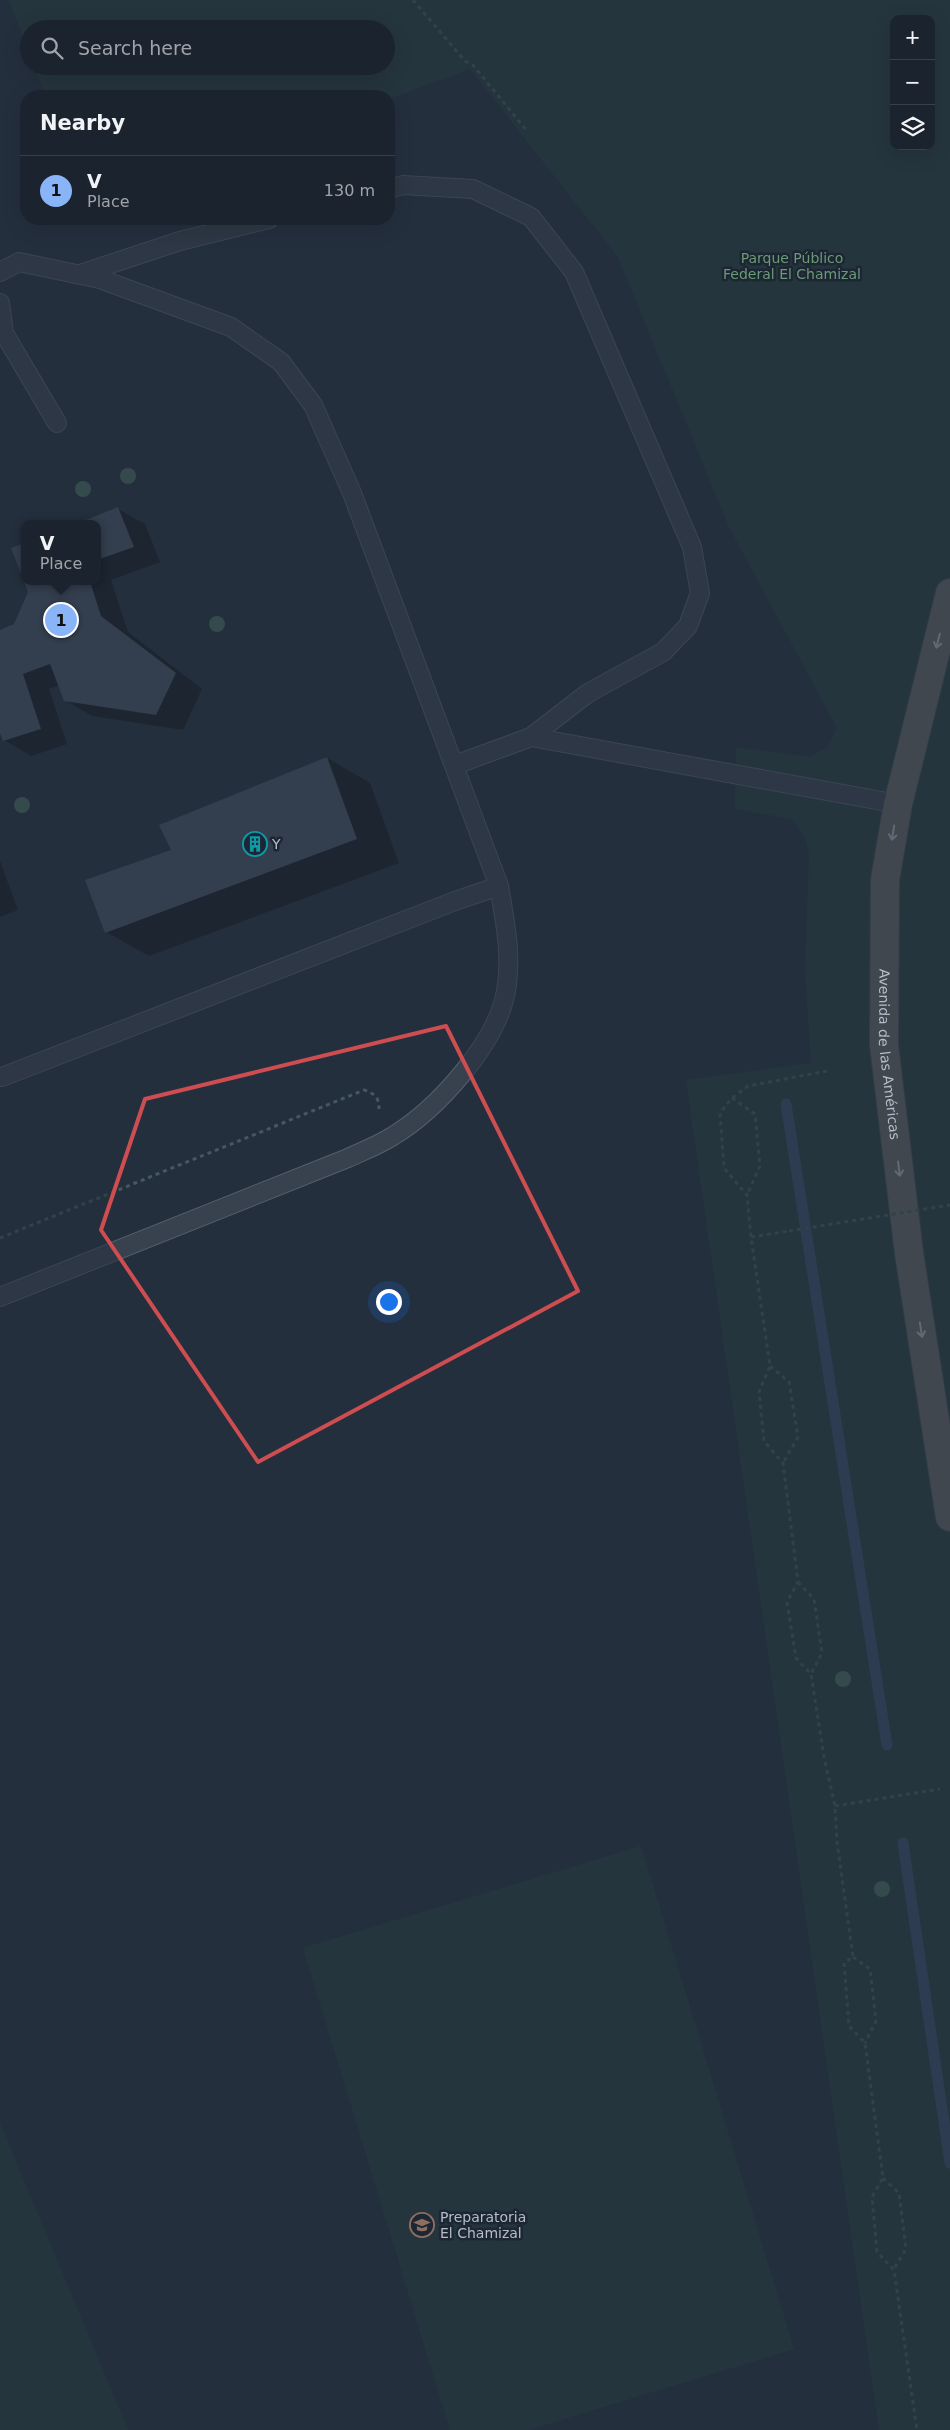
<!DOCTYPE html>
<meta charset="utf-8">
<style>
:root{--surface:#1b232e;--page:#282f3a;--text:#f1f3f6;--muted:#a0a4aa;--line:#39404a;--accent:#8ab4f8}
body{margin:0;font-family:"DejaVu Sans",sans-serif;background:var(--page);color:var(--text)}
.controls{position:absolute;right:15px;top:15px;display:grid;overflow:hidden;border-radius:10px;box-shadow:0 5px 20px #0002}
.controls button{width:45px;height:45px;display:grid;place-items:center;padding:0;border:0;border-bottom:1px solid var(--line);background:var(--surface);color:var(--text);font:25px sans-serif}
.you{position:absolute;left:388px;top:1301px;width:18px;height:18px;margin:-12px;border:4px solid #fff;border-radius:50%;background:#1a73e8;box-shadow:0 0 0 8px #1a73e833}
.badge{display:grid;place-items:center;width:32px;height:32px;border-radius:50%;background:var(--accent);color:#111;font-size:16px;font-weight:700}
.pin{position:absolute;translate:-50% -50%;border:2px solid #fff;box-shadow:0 1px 5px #0006}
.popup{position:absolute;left:21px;top:520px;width:80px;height:65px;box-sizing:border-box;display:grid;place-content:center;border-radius:10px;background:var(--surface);filter:drop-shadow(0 1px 4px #0005);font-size:16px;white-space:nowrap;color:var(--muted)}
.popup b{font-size:19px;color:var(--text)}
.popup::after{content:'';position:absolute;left:50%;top:100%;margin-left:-10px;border:10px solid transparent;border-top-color:var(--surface)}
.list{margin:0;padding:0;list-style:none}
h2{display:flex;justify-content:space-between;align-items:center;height:65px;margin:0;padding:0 20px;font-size:21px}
h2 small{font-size:16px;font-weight:400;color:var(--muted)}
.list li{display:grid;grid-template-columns:32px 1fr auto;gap:15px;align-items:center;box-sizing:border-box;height:70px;padding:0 20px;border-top:1px solid var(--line)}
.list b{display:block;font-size:19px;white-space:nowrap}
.list p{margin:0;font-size:16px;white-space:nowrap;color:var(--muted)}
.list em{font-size:16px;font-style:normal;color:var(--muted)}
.icon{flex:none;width:28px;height:28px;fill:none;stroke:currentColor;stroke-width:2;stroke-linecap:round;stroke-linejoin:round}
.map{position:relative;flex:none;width:950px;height:2430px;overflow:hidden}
.search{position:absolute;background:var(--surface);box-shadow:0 5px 20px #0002;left:20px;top:20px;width:375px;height:55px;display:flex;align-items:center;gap:12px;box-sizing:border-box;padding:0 18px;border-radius:28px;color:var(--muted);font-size:19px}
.panel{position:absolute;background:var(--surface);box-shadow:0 5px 20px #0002;left:20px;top:90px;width:375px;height:135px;border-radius:20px}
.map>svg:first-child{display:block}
.green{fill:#263c3f;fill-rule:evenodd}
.shadow{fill:#0007}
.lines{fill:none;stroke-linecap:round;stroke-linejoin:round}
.stream{stroke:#394c67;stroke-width:11}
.building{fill:#455162}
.service-casing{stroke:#565f6c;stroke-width:20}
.trunk-casing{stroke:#434c59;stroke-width:30}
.path{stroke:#44595c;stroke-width:3;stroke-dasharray:4 4;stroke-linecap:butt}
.service{stroke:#38414e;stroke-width:18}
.trunk{stroke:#656462;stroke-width:28}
.path-bridge{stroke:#44595c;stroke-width:3;stroke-dasharray:4 4;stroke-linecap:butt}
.tree{fill:#4b6a5d}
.oneway{stroke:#a8afba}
.marked{fill:none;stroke:#ce4d50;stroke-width:4;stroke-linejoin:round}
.labels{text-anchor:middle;stroke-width:5;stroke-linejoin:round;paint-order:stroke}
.park-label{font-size:14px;fill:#6b9a76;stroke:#1d2633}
.poi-label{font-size:14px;fill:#b4bcc9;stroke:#1d2633;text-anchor:start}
.street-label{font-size:14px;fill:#b4bcc9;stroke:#1d2633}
</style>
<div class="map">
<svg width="950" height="2430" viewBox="0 0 950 2430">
<rect width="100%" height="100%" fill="#242f3e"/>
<!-- green -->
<path class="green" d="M9 0H950V2430H879L686 1080 811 1063 805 970 809 854 804 835 791 819 735 809 736 747 809 757 827 748 837 728 729 527 618 257 470 69 389 99V96H45L34 66H386V29H29V53ZM894 19H931V146H894Z
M641 1846 794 2349 528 2430H450L303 1948Z
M0 2123 128 2430H0Z"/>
<!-- shadow -->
<path class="shadow" d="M118 509 145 524 160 562 111 580 128 632 202 689 183 730 92 716 65 700 59 685 49 689 67 744 31 756 4 740 0 729V632L15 625 29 592 25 581H97V524Z
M327 758 370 783 399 863 149 956 106 932Z
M0 861 18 910 0 917Z"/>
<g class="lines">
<!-- stream -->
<path class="stream" d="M786 1104 887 1745
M903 1843 950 2163"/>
</g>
<!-- building -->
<path class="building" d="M118 507 134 547 97 560V524H76Z
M25 543V581H90L101 616 176 673 156 715 64 701 50 664 23 674 41 729 3 741 0 733V630L14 624 28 592 11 548Z
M327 757 357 839 105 933 85 880 171 850 159 825Z"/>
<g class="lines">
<defs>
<path id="service" d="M389 189 403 185 473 189 531 217 574 272 692 547 700 593 688 626 663 652 588 693 531 737
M0 272 19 262 100 279 231 327 281 362 313 405 352 493 499 886C505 922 513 958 505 996 494 1046 436 1110 393 1136 379 1145 363 1151 348 1158L0 1297
M80 274 180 241 269 219
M0 303 4 333 57 423
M455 765 531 737 898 804
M2 1077 455 901 499 886"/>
<g id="trunk">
<path id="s1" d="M950 593 898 804 885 880 884 1045 909 1253 950 1517"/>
</g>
</defs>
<!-- service casing -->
<use href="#service" class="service-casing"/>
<!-- trunk casing -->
<use href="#trunk" class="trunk-casing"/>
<!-- path -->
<path class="path" d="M413 0 465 61 473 65 527 131
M827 1071 748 1086 732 1098 720 1113 724 1168 747 1195 751 1237 770 1366 759 1392 764 1441 783 1463 798 1582 787 1602 796 1658 811 1674 824 1757 835 1806 837 1842 853 1957 844 1963 849 2026 865 2043 883 2178 872 2197 877 2252 894 2270 917 2430
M732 1098 755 1114 760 1166 747 1195
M751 1237 789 1231
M0 1238 364 1090C375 1094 379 1097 379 1109
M770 1366 789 1382 798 1437 783 1463
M798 1582 814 1599 822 1653 811 1674
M835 1806 940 1789
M853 1957 870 1969 876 2021 865 2043
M883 2178 899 2193 906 2249 894 2269"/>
<!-- service -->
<use href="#service" class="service"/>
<!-- trunk -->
<use href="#trunk" class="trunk"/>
<!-- path-bridge -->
<path class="path-bridge" d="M789 1231 950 1205"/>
</g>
<!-- trees -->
<g class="tree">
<circle cx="128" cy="476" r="8"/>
<circle cx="83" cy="489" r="8"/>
<circle cx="217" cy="624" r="8"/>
<circle cx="22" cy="805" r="8"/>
<circle cx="843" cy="1679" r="8"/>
<circle cx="882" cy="1889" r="8"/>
</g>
<!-- one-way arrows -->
<defs><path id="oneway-shaft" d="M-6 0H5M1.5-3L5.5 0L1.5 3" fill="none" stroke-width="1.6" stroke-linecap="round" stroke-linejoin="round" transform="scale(1.25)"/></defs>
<g class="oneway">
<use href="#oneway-shaft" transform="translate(938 641) rotate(104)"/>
<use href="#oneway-shaft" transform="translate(893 833) rotate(99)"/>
<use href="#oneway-shaft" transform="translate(899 1169) rotate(83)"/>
<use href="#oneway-shaft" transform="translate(921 1330) rotate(81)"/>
</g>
<!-- marked area -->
<path d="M0 0H950V2430H0ZM446 1026 578 1291 258 1462 101 1230 145 1099Z" fill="#242f3e" fill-opacity=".55" fill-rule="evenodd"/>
<path class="marked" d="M446 1026 578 1291 258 1462 101 1230 145 1099Z"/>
<!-- icons -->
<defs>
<symbol id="building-ring" viewBox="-11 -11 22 22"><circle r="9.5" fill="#1d2633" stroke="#0f9aa8" stroke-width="1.5"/><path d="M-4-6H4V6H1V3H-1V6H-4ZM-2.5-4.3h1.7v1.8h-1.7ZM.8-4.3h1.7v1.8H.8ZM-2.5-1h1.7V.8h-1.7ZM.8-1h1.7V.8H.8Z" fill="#0f9aa8"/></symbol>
<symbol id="school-ring" viewBox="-11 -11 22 22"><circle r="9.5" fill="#1d2633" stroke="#8d6e63" stroke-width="1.5"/><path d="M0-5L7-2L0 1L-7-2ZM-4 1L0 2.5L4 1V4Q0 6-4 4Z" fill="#8d6e63"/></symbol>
</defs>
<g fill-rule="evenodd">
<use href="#building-ring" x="241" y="830" width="28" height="28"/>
<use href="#school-ring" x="408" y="2211" width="28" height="28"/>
</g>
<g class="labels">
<!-- park labels -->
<g class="park-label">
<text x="792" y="263">Parque Público<tspan x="792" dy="16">Federal El Chamizal</tspan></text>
</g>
<!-- poi labels -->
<g class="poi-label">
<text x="272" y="849">Y</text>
<text x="440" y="2222">Preparatoria<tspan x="440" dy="16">El Chamizal</tspan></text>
</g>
<!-- street labels -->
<g class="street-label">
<text dy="5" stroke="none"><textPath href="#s1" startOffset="469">Avenida de las Américas</textPath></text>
</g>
</g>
</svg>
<div class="controls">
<button>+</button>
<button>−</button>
<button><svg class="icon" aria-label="layers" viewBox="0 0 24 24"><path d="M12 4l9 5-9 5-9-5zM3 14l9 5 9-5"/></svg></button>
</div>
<div class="you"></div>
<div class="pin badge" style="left:61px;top:620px">1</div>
<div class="popup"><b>V</b>Place</div>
<div class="search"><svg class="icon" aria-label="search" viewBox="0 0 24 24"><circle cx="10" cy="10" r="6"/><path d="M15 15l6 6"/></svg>Search here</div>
<section class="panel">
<h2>Nearby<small></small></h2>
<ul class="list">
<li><span class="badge">1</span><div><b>V</b><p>Place</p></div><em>130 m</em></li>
</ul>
</section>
</div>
